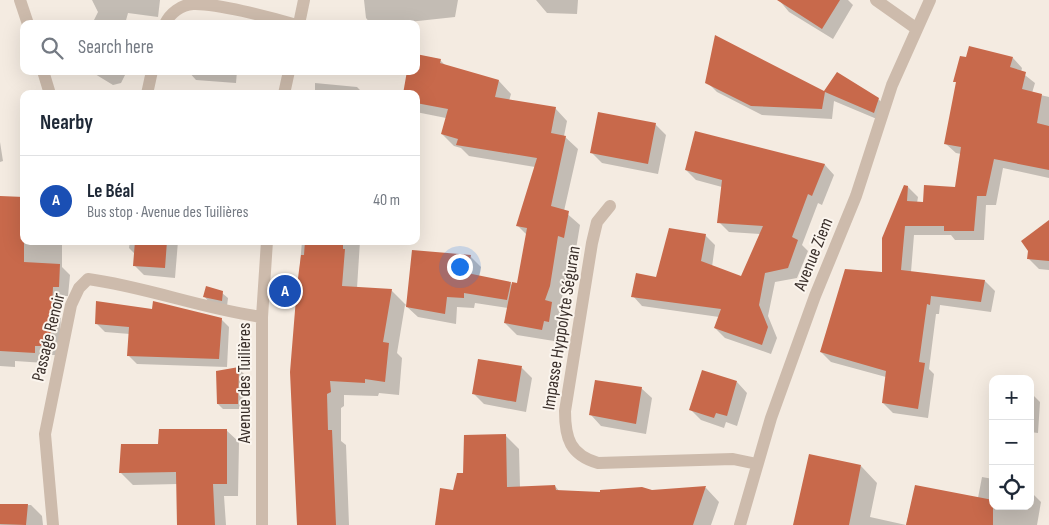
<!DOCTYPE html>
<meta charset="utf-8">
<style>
:root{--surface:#fff;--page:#f6f6f7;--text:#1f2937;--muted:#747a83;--line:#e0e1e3;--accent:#7c3aed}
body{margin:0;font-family:"Sofia Sans Condensed",sans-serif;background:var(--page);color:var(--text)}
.controls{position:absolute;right:15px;bottom:15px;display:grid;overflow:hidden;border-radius:10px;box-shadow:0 5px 20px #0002}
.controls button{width:45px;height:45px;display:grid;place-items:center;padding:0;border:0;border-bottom:1px solid var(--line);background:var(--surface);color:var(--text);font:25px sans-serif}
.you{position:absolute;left:459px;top:266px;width:18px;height:18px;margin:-12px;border:4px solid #fff;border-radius:50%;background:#1a73e8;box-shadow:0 0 0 8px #1a73e833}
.badge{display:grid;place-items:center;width:32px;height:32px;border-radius:50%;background:var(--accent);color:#fff;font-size:16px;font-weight:700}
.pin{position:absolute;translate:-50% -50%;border:2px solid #fff;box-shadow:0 1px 5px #0006}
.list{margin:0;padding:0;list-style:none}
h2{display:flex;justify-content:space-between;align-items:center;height:65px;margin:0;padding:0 20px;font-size:21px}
h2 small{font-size:16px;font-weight:400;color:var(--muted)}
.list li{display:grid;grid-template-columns:32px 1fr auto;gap:15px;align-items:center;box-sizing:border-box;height:90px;padding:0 20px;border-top:1px solid var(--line)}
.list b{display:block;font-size:19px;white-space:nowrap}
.list p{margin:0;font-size:16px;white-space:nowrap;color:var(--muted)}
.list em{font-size:16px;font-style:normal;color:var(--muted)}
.icon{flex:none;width:28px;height:28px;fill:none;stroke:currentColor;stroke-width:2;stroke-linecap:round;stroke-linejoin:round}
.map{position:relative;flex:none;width:1049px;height:525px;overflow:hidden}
.search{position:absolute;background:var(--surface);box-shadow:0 5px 20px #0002;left:20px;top:20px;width:400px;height:55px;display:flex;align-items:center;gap:12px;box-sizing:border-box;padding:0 18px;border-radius:10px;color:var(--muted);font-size:19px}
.panel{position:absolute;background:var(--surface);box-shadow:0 5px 20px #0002;left:20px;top:90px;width:400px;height:155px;border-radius:10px}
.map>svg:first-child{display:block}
.shadow{fill:#0003}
.building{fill:#c8694b}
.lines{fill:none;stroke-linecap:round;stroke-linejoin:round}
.minor{stroke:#cdbbac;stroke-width:12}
.labels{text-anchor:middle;stroke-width:4;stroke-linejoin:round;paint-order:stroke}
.street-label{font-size:18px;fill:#3b302b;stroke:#fbf5ee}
</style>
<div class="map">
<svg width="1049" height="525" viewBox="0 0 1049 525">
<rect width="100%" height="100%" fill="#f4ebe1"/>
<!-- shadow -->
<path class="shadow" d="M92 0H160L158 17 128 13 125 24H92L98 12Z
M364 0H458L455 17 390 24H371L366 18Z
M536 0H578L577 14 547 13Z
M779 0H848L853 5 833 39 789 12Z
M1013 58 1022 68 1021 72 1035 83 1032 93 1049 97V178L1003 168 996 205H986L984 240H955L951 235H914L911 272 985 281 995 291 991 312 940 305 939 314H936L929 369 934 374 928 418 893 413 883 403 886 377 831 362 821 352 884 273 908 187 918 197 917 203 925 204 956 188 961 154 956 153 946 144 957 84 955 81Z
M440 60 446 66 499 81 511 94 509 101 555 108 567 121 564 136 578 149 564 211 580 225 576 249 570 248 562 298 558 310 564 316 561 333 556 332 554 341 517 335 505 323 508 308 475 303 474 308 457 307 456 324 418 317 405 305 397 353 402 358 399 395 379 393 378 396 344 395V406L341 408V441L346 445 349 525H298L291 372 302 241H360L357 288 391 290 407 306 470 256 481 267 479 277 510 283 513 286 518 284 527 235 518 226 535 167 469 156 461 148 454 146 442 134 446 118 416 112V71Z
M90 71H127L121 83 113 85Z
M188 71H237L236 83 196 80Z
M837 73 878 99 889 109 884 122 834 101 832 119 762 115 717 92 707 82 824 93Z
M315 83 357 87 364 94H315Z
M655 124 666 135 658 174 602 163 592 153Z
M696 133 825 165 834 175 822 205 818 203 802 245 808 251 797 278 775 282 768 316 777 338 771 354 725 338 715 328 719 317 642 306 633 296 657 279 705 235 715 245 712 267 742 277 760 234 729 232 719 222 722 187 696 180 686 170Z
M0 142 3 161 0 162Z
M0 197 24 241H62V267L70 275 68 296H62L59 355H45V363L15 361V367L0 366Z
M1049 229V270L1039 269 1029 259Z
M130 241H178L175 278 144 275 134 265 135 254 129 248Z
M222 293 228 298 227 306 209 302 204 296Z
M221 319 229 327 227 367 137 364 128 355 130 334 105 332 97 324Z
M238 368 244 374 243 409H223L218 404Z
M522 368 532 378 526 412 484 404 473 393Z
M737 382 747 393 737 426 726 422 724 428 701 420 691 410Z
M641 388 652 398 646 434 601 426 591 415Z
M1030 392 1040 402 1038 433 1030 432Z
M226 430 239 442 238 496H224L226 525H179L178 484 133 485 120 472 159 445Z
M505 435 519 449 520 488 555 486 560 492 601 493 706 488 719 502 711 525H437L464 474Z
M861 466 877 483 870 517 906 525 916 486 978 498 982 477 993 479V506H1030V491L1041 502 1037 525H794Z
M31 505 42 516 43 525H0V506Z"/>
<!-- building -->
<path class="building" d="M777 0H840L822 29Z
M715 35 824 91 837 72 879 98 874 113 825 92 822 109 751 106 705 83Z
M969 46 1013 57 1010 67 1026 72 1022 89 1042 94 1037 123 1049 126V170L994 159 986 196H977L974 231H944V226H905L901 270 985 280 981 302 931 296 930 305 927 304 919 362 925 363 918 409 882 403 886 371 820 352 845 269 882 272V238L904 185 908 186 907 201 923 202 924 185 955 187 961 147 944 144 956 82H953L960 56 966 57Z
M416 54 441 59 440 63 499 80 495 97 556 107 551 133 566 136 551 206 569 211 564 238 558 236 550 286 545 300 552 302 549 322 544 321 542 330 504 323 512 282 517 283 527 228 516 226 537 158 456 145 458 139 441 134 448 109 416 103V94H403L407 71H416Z
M598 112 656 123 648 164 590 153Z
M695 131 825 164 812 196 808 194 792 237 798 240 788 268 765 273 759 305 768 327 762 345 714 328 721 309 631 297 636 273 656 277 669 228 706 234 701 261 741 276 763 226 717 223 722 180 685 170Z
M0 196 24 197V262L60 264 59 287H53L50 346H35V353L0 351Z
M1049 220V261L1027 259 1028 251 1021 241Z
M135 241H167L165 268 133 266Z
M305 241H343V249H345L342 286 392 289 383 342 389 343 385 382 365 379V383L330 381 331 392 327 394 328 430H332L336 525H297L290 372 297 286 301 255H304Z
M412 250 471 255 467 273 511 282 507 300 464 293V298L447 297 445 314 406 307Z
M206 286 223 291 222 301 203 297Z
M96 301 152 309 153 301 222 318 219 359 127 356 129 327 95 324Z
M478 359 522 366 516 402 472 394Z
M239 367 238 404H217L216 371Z
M702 370 737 381 727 416 716 413 714 418 689 410Z
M595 380 642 387 636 424 589 415Z
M159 429H227V484H213L215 525H177L176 472 119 473 121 444H158Z
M506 434 507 487 555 485 556 490 600 492V490L642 487 652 490 706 486 693 525H435L440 488 453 490 457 473H463L464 435Z
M809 454 861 465 849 525H793Z
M915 485 993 500V525H906Z
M0 504H28L26 525 0 524Z"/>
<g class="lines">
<!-- minor -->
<path class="minor" d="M20 0 28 24
M876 0 917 29
M165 24C170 13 181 5 193 4 216 3 269 17 293 24
M299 24 304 0
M43 71 50 94
M147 94 152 71
M284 94 289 71
M610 206 597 222 592 243 565 411C565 438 570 455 598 463L733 459 757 464
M53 525 45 434 71 305 79 288 88 279C147 287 203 309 262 317
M262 525V317L267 241
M740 525 771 418 815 296 856 196 892 85 930 0"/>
</g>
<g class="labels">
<!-- street labels -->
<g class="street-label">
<text transform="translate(813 254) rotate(-68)" y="6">Avenue Ziem</text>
<text transform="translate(561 328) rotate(-81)" y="6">Impasse Hyppolyte Séguran</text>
<text transform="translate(48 337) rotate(-76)" y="6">Passage Renoir</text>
<text transform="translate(244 383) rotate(-90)" y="6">Avenue des Tuilières</text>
</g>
</g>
</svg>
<div class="controls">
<button>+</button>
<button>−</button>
<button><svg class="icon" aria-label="locate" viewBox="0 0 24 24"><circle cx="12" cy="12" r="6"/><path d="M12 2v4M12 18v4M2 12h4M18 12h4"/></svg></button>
</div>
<div class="you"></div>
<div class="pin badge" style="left:285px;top:291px;background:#1a4fb4">A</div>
<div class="search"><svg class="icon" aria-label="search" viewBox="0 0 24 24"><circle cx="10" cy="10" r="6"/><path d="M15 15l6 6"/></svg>Search here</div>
<section class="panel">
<h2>Nearby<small></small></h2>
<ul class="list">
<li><span class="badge" style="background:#1a4fb4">A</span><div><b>Le Béal</b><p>Bus stop · Avenue des Tuilières</p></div><em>40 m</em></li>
</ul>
</section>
</div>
